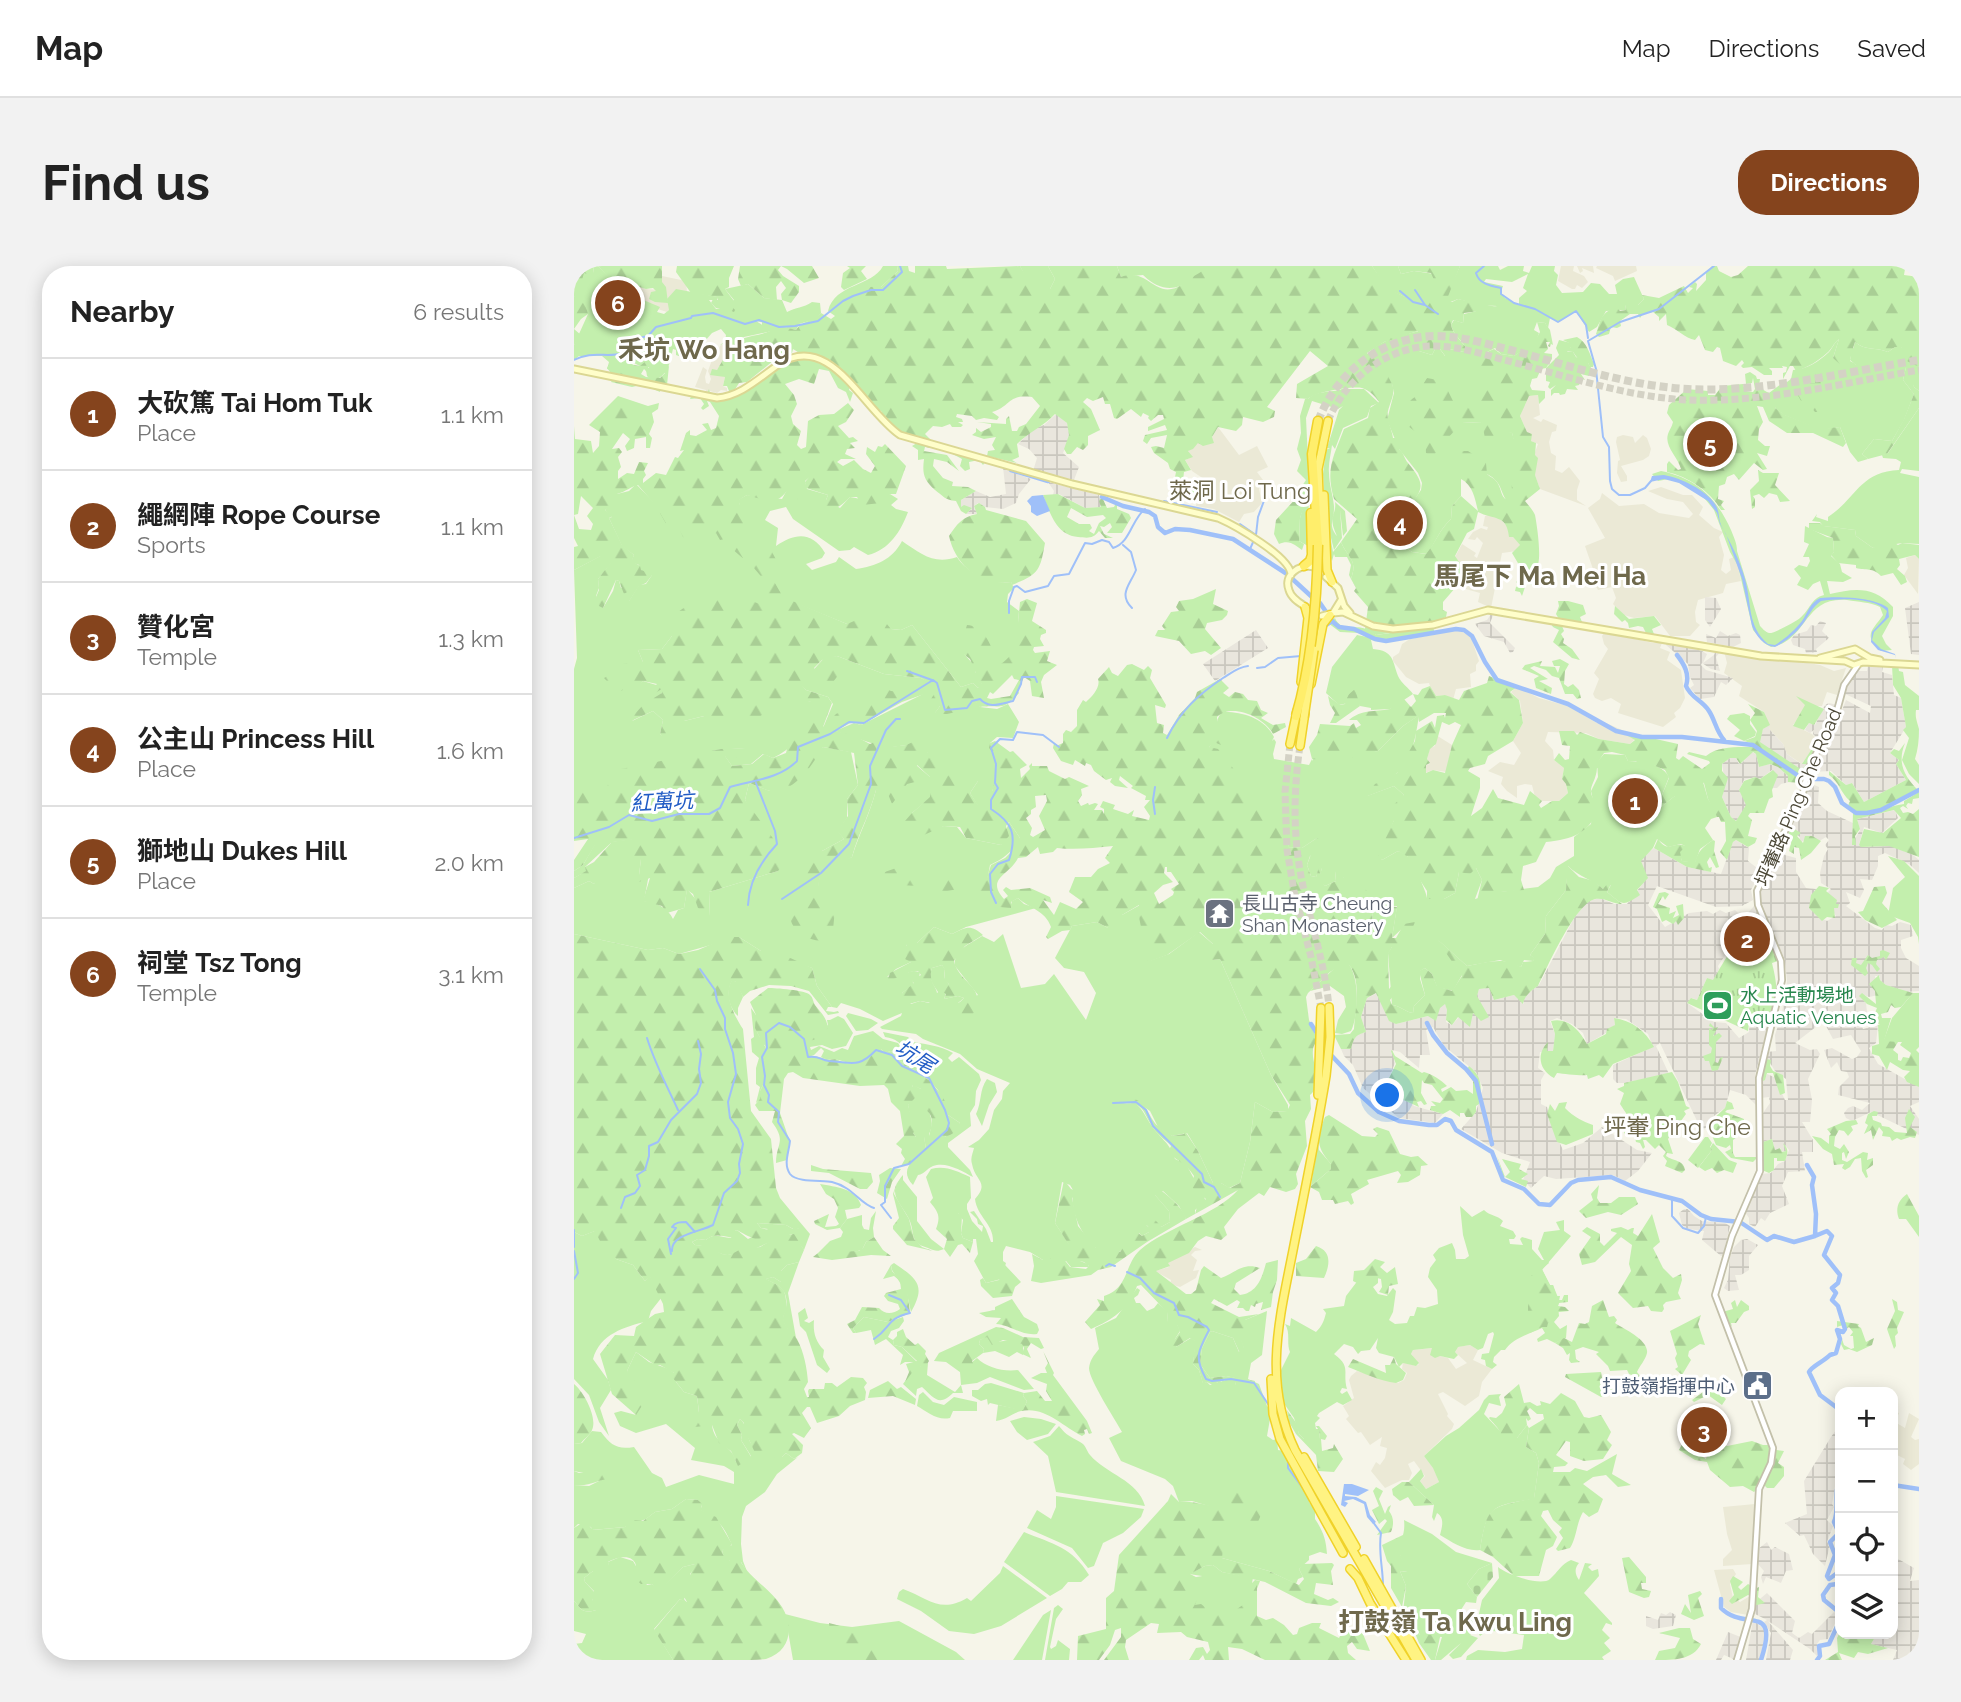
<!DOCTYPE html>
<meta charset="utf-8">
<style>
:root{--surface:#fff;--page:#f2f2f2;--text:#222;--muted:#767676;--line:#e0e0e0;--accent:#85441d}
body{margin:0;font-family:Raleway,"Noto Sans SC",sans-serif;background:var(--page);color:var(--text)}
.controls{position:absolute;right:21px;bottom:21px;display:grid;overflow:hidden;border-radius:14px;box-shadow:0 4px 18px #0003}
.controls button{width:63px;height:63px;display:grid;place-items:center;padding:0;border:0;border-bottom:2px solid var(--line);background:var(--surface);color:var(--text);font:35px sans-serif}
.you{position:absolute;left:814px;top:830px;width:24px;height:24px;margin:-18px;border:5px solid #fff;border-radius:50%;background:#1a73e8;box-shadow:0 0 0 10px #1a73e833}
.badge{display:grid;place-items:center;width:46px;height:46px;border-radius:50%;background:var(--accent);color:#fff;font-size:23px;font-weight:700}
.pin{position:absolute;translate:-50% -50%;border:4px solid #fff;box-shadow:0 2px 7px #0006}
.list{margin:0;padding:0;list-style:none}
h2{display:flex;justify-content:space-between;align-items:center;height:91px;margin:0;padding:0 28px;font-size:30px}
h2 small{font-size:23px;font-weight:400;color:var(--muted)}
.list li{display:grid;grid-template-columns:46px 1fr auto;gap:21px;align-items:center;box-sizing:border-box;height:112px;padding:0 28px;border-top:2px solid var(--line)}
.list b{display:block;font-size:26px;white-space:nowrap}
.list p{margin:0;font-size:23px;white-space:nowrap;color:var(--muted)}
.list em{font-size:23px;font-style:normal;color:var(--muted)}
.icon{flex:none;width:38px;height:38px;fill:none;stroke:currentColor;stroke-width:2;stroke-linecap:round;stroke-linejoin:round}
.map{position:relative;flex:none;width:1345px;height:1394px;overflow:hidden;border-radius:28px}
header{display:flex;align-items:center;gap:42px;box-sizing:border-box;height:98px;padding:0 35px;background:var(--surface);border-bottom:2px solid var(--line)}
header strong{font-size:33px}
nav{display:flex;gap:38px;margin-inline-start:auto;font-size:24px}
.intro{display:flex;align-items:center;justify-content:space-between;box-sizing:border-box;height:168px;padding:0 42px}
h1{margin:0;font-size:49px}
.button{padding:18px 32px;border-radius:28px;background:var(--accent);color:#fff;font-size:24px;font-weight:700}
main{display:flex;gap:42px;padding:0 42px}
aside{flex:1;background:var(--surface);border-radius:28px;box-shadow:0 4px 18px #0003}
.map>svg:first-child{display:block}
.residential{fill:#ebe9d6}
.industrial{fill:url(#industrial-grid)}
.grass{fill:#c3efad;fill-rule:evenodd}
.forest{fill:url(#forest-firs);fill-rule:evenodd}
.cemetery{fill:url(#cemetery-stones)}
.park{fill:url(#park-tufts)}
.water{fill:#9fc0f9}
.lines{fill:none;stroke-linecap:round;stroke-linejoin:round}
.stream{stroke:#9fc0f9;stroke-width:2}
.river{stroke:#9fc0f9;stroke-width:4.5}
.trunk-tunnel{stroke:#d4d2c5;stroke-width:7;stroke-dasharray:7 3.5;stroke-linecap:butt}
.motorway-tunnel{stroke:#d4d2c5;stroke-width:8;stroke-dasharray:8 4;stroke-linecap:butt}
.tertiary-casing{stroke:#c3c0aa;stroke-width:8}
.secondary-casing{stroke:#dbd793;stroke-width:9}
.trunk-casing{stroke:#f0d229;stroke-width:10}
.motorway-casing{stroke:#f0d229;stroke-width:11}
.tertiary{stroke:#fff;stroke-width:4.5}
.secondary{stroke:#fffeca;stroke-width:5}
.trunk{stroke:#fff382;stroke-width:7}
.motorway{stroke:#ffee6b;stroke-width:8}
.trunk-bridge-casing{stroke:#f0d229;stroke-width:10;stroke-linecap:butt}
.motorway-bridge-casing{stroke:#f0d229;stroke-width:11;stroke-linecap:butt}
.trunk-bridge{stroke:#fff382;stroke-width:7}
.motorway-bridge{stroke:#ffee6b;stroke-width:8}
.labels{text-anchor:middle;stroke-width:6;stroke-linejoin:round;paint-order:stroke}
.street-label{font-size:19px;fill:#4b4736;stroke:#fff}
.worship-label{font-size:19px;fill:#5b616d;stroke:#fff;text-anchor:start}
.leisure-label{font-size:19px;fill:#27864d;stroke:#fff;text-anchor:start}
.service-label{font-size:19px;fill:#4e5e75;stroke:#fff;text-anchor:end}
.water-label{font-size:21px;font-style:italic;fill:#215cc5;stroke:#fff}
.quarter-label{font-size:23px;fill:#6f694c;stroke:#fff}
.district-label{font-size:26px;font-weight:bold;fill:#6f694c;stroke:#fff}
</style>
<header>
<strong>Map</strong>
<nav><a>Map</a><a>Directions</a><a>Saved</a></nav>
</header>
<div class="intro"><h1>Find us</h1><a class="button">Directions</a></div>
<main>
<aside>
<h2>Nearby<small>6 results</small></h2>
<ul class="list">
<li><span class="badge">1</span><div><b>大砍篤 Tai Hom Tuk</b><p>Place</p></div><em>1.1 km</em></li>
<li><span class="badge">2</span><div><b>繩網陣 Rope Course</b><p>Sports</p></div><em>1.1 km</em></li>
<li><span class="badge">3</span><div><b>贊化宮</b><p>Temple</p></div><em>1.3 km</em></li>
<li><span class="badge">4</span><div><b>公主山 Princess Hill</b><p>Place</p></div><em>1.6 km</em></li>
<li><span class="badge">5</span><div><b>獅地山 Dukes Hill</b><p>Place</p></div><em>2.0 km</em></li>
<li><span class="badge">6</span><div><b>祠堂 Tsz Tong</b><p>Temple</p></div><em>3.1 km</em></li>
</ul>
</aside>
<div class="map">
<svg width="1345" height="1394" viewBox="0 0 1345 1394">
<defs>
<pattern id="industrial-grid" width="8" height="8" patternUnits="userSpaceOnUse" patternTransform="scale(1.75)"><rect width="8" height="8" fill="#e9e6dd"/><path d="M0 4h8M4 0v8" fill="none" stroke="#c9c7be"/></pattern>
<pattern id="forest-firs" width="22" height="20" patternUnits="userSpaceOnUse" patternTransform="scale(1.75)"><rect width="22" height="20" fill="#c3efad"/><path d="M5 1l3.5 6h-7zM16 11l3.5 6h-7z" fill="#a9ce95"/></pattern>
<pattern id="cemetery-stones" width="16" height="16" patternUnits="userSpaceOnUse" patternTransform="scale(1.75)"><rect width="16" height="16" fill="#c3efad"/><path d="M2 7V4a2 2 0 0 1 4 0v3zM10 15v-3a2 2 0 0 1 4 0v3z" fill="#a9ce95"/></pattern>
<pattern id="park-tufts" width="24" height="20" patternUnits="userSpaceOnUse" patternTransform="scale(1.75)"><rect width="24" height="20" fill="#c3efad"/><path d="M3 7l-1-3M5 7V3M7 7l1-3M15 17l-1-3M17 17v-4M19 17l1-3" fill="none" stroke="#a9ce95"/></pattern>
</defs>
<rect width="100%" height="100%" fill="#f6f5e9"/>
<!-- residential -->
<path class="residential" d="M987 0H1019L1020 7 1008 2 1009 5 1006 7 1003 0H1000L999 5 1010 10 1014 16 1008 22 1003 19 1001 23H998L984 15Z
M1023 0H1062L1063 5 1041 15 1039 10 1022 2Z
M88 10 112 15 113 26 93 46 71 39 65 42 55 35 35 47 33 38 53 25 58 18 72 23 87 24Z
M150 77 156 80V90L140 107 151 111 149 120 153 122V125L147 124 143 127 136 125 133 127 131 126 132 124 121 121 129 101 133 104 131 111 132 117 135 118 137 113 134 105 139 91 144 88 146 80Z
M964 129 966 149 959 152 967 156 969 153 983 159 982 165 978 166 975 176 977 187 982 190 981 204 988 207 995 201 1006 215 1003 224V234L1012 240 966 223 960 207V189L964 178 957 175 946 150 952 133 955 130Z
M644 161 665 189 683 180 694 201 683 206 689 214 685 223 688 237 680 246 670 248 665 256 640 243 622 240 624 229 634 222 636 217 618 205 611 194 618 191 614 185 624 177 638 171Z
M1049 169 1059 171 1061 177 1069 169 1073 172 1077 183 1075 190 1069 194 1047 200 1053 210V215L1047 216 1043 207 1044 195 1046 194 1042 176 1043 171Z
M1087 221 1109 229H1118L1129 241 1125 249 1140 262 1149 266 1145 271 1150 289 1147 304 1152 308 1157 304 1155 293 1160 291 1164 300 1167 315 1152 318 1149 327 1124 334 1121 346 1122 356 1126 359 1116 370H1096L1081 350 1060 352 1050 349 1039 338 1042 332 1038 321 1024 324 1019 315V303L1011 280 1031 272 1014 242 1026 233 1028 227 1045 240 1070 238 1085 247 1115 252 1119 248 1109 236 1093 233 1074 225Z
M917 248 924 251 935 262 939 271 947 280 943 285 928 287 917 342 904 336 906 327 888 322 889 300 881 291 888 278 902 287 900 290 903 292 909 277 903 271 901 274 894 273 899 266 907 262 913 264 914 261 909 260 911 250Z
M1341 289 1345 293 1344 328 1330 309 1334 302 1332 292Z
M1019 363 1079 377H1088L1086 382 1096 386 1093 394 1107 404 1111 432 1106 442 1100 447 1102 451 1089 461 1044 447 1047 438 1037 432 1028 435 1021 432 1019 428 1025 413 1020 407 1034 383 1030 378 1028 370 1030 367Z
M885 364 897 371 905 395 902 399V405L896 408 897 421 882 423 879 434 871 429 862 430 858 426 855 417 845 418 832 411 819 395V391L825 387 828 378 836 373Z
M1150 385 1197 394 1227 396 1246 399 1260 405 1272 402 1263 429 1253 426 1248 440H1234L1219 459 1238 468 1244 474 1228 498 1213 488 1209 478 1196 464 1190 446 1165 430 1168 420 1150 407 1153 397Z
M943 421 965 432 994 440 1023 457 1025 454 1055 467V470L1061 473 1056 478 1025 473 1012 467 974 466 971 475 979 484 980 494 990 502 988 513 992 518 994 527 985 535H968L961 531 958 519 951 518 943 520V532L933 525 927 518 929 511 914 505 926 496 940 499 947 487 939 475 949 457 946 435 937 426Z
M862 469 878 479 872 506 859 504 851 507 852 499 856 498 853 493 856 482 861 480Z
M621 981 628 984 621 985 617 989 623 994 619 1005 625 1004 622 1012 606 1021 596 1018 597 1014 581 1005 595 1001 593 997Z
M896 1079 904 1084 899 1094 918 1103 908 1116 905 1130 891 1140 869 1126 864 1128 874 1148 873 1150 880 1158 878 1163 850 1190 860 1203 865 1216 852 1223 846 1215 851 1210 840 1195 834 1198 838 1207 835 1214H828L811 1222 797 1205 802 1196 806 1199 811 1192 813 1182 806 1180 808 1171 796 1179 787 1166 784 1167 772 1153 775 1150 769 1140 780 1132 775 1114 777 1110 783 1105 824 1117 830 1114 833 1107 828 1103 829 1096 842 1100 845 1098 837 1088 839 1084 859 1082 866 1090 874 1092 882 1103 893 1097 881 1086 883 1081Z
M1319 1144 1325 1147 1321 1156 1331 1162 1335 1147 1345 1153 1337 1171 1341 1174 1345 1173V1198L1337 1204 1329 1198 1331 1193 1319 1187Z
M1181 1238 1178 1298 1149 1300V1293L1158 1284 1153 1268 1149 1241Z
M1159 1303 1162 1308 1156 1318 1159 1332 1166 1336 1176 1330 1174 1349 1157 1346 1150 1341 1140 1304Z"/>
<!-- industrial -->
<path class="industrial" d="M482 148 493 157 496 170 489 187 505 201 500 214 459 205 463 192 455 183 444 178 459 163 470 159Z
M429 201 436 202 435 205 457 213 445 228 442 237 429 243 411 241 404 237 400 240 403 248H392L397 243 386 242 387 234 402 225 416 231 432 228Z
M474 216 525 229 527 241 511 242 485 228 479 229 480 225Z
M1131 331 1142 332 1147 343 1136 361 1131 354Z
M1345 336V389L1337 388 1331 342Z
M920 347 916 357 941 382 939 386 936 387 930 376 910 370 901 358 913 354 917 348Z
M1246 355 1252 357 1248 365 1255 372 1242 383 1243 386 1232 387 1231 383 1219 379 1217 374 1220 369 1233 365 1237 359 1242 360Z
M682 364 694 382 641 415 629 398Z
M1146 365 1154 370 1162 367 1166 369 1167 377 1159 381 1133 376 1132 368 1142 372Z
M1093 375 1128 385 1133 388 1129 397 1140 389 1142 384 1147 385 1142 391 1146 405 1137 403 1128 397 1127 399 1132 404 1159 412 1152 419 1147 416 1140 431 1126 433 1116 422 1120 419 1116 411 1114 398 1092 379Z
M1294 399 1309 400 1308 406 1318 409 1320 429 1327 432 1332 461 1316 487 1325 494 1322 498 1332 514 1290 536 1278 517 1272 519 1257 505 1236 506 1262 460 1272 434 1296 447 1297 440 1269 427 1274 416 1284 405H1293Z
M1255 437 1263 439 1247 476 1239 468 1240 464 1236 467 1231 464 1232 462 1235 457 1241 459 1251 439Z
M1195 459 1196 464 1209 478 1213 488 1227 498 1232 497 1228 505 1185 476 1189 463Z
M1178 486 1182 488 1185 501 1195 498 1204 501 1214 510 1215 516 1207 518 1203 522H1198V504L1186 513 1181 511 1170 514 1165 524 1173 539 1162 555 1157 551 1148 531 1151 517 1148 498 1156 492H1162L1165 498 1168 497Z
M1235 517 1245 521 1244 537 1253 545 1279 557 1278 578 1286 564 1283 553 1321 544 1324 552 1308 567 1290 561 1285 579 1288 581 1318 580 1339 589 1345 594V607L1335 598 1311 587 1304 590V600L1298 614 1286 613 1290 624 1286 632 1272 626 1276 637 1272 640 1301 662 1308 664 1312 659 1318 660 1326 656 1337 659 1339 670 1327 674V682L1332 692 1345 700V725L1332 726 1312 719 1306 714V710H1301L1304 729 1295 731 1288 728 1286 730 1292 737 1294 755H1286L1289 763 1304 759 1302 777 1295 782 1304 798 1345 821V836L1336 840 1345 853V869L1297 846 1278 855 1272 852 1270 847 1274 842 1279 840 1288 844 1296 837 1264 829 1265 821 1275 811 1273 806 1267 805 1263 796 1257 802 1250 784 1258 782 1278 793 1283 791 1287 785 1277 769 1259 773 1252 760 1247 757 1221 777 1236 784 1243 783 1246 788 1234 813 1238 834 1236 856H1228L1239 874V886H1228L1231 905 1214 906 1208 920 1215 938 1196 947 1191 955 1187 952 1181 961 1175 958V952L1171 946 1187 908 1197 907 1204 898 1211 895 1215 884 1211 879 1212 885 1207 886V882L1201 884 1198 873 1189 876V847L1196 837 1195 831 1187 832V819L1193 808 1200 811 1211 834H1214L1212 813 1201 805 1193 792V786L1202 785 1201 769 1208 747 1213 715 1211 694 1183 630 1211 568 1215 571 1211 589 1222 592V606L1232 622 1242 623 1236 640 1245 651 1253 655 1262 650 1257 642 1254 626 1257 623 1247 617 1246 607 1250 590 1254 583 1251 579 1255 574 1252 571 1242 577 1233 572 1225 578 1226 571 1214 562Z
M1162 574 1175 582 1174 595 1187 605 1177 624 1179 634 1168 640 1142 641 1083 620 1074 639 1091 661 1115 647 1133 645 1139 648 1146 644 1152 647 1161 644 1165 648H1173L1180 640 1186 654 1175 658 1168 670 1160 668 1157 663 1154 664 1150 677 1156 682 1144 700 1145 703 1139 715 1133 712 1123 734 1118 732 1113 737 1140 756 1152 757 1165 772 1175 766 1176 749 1194 748 1198 744 1181 809 1182 839 1172 829 1156 824 1151 842 1141 849 1130 864 1124 857 1086 777 1082 780 1095 808 1050 817H1043L1039 813V799L1079 781 1074 768 1052 753 1040 752 1041 759 1032 767 1013 778 1009 767 998 758 983 752 976 755 981 768 979 785 966 786 964 802 971 807 967 814V838L973 841 977 858 989 884 1009 877 1028 861 1063 884 1078 887 1064 905 1051 915 1039 909 982 913 970 910 957 922 949 914 956 896 928 887 887 863 902 846 909 822 902 806 870 780 859 761 852 764 856 789H846L845 802 826 786 818 784 821 797 815 812 840 840 869 848 861 857 825 852 789 822 779 799 770 790 767 783H777L780 772 784 768 792 766 787 751 793 732 803 727 822 758 854 750 871 737 873 744 872 756 878 759 903 730 905 723 915 722 920 734 940 729 950 738 949 734 956 726 965 719 1000 652 1014 635 1026 632 1040 638H1053L1073 612 1066 593 1080 582 1113 601 1147 608 1159 576Z
M1110 943H1114L1120 950 1128 955 1151 957 1156 960 1149 989 1147 990 1128 974 1130 965 1114 963 1108 959 1105 947Z
M1173 973 1184 979 1175 990V1004L1167 1009H1161L1165 1024 1154 1025 1150 1022 1154 1014 1156 991 1160 981 1167 974Z
M1266 1163V1208L1262 1215 1258 1238 1260 1241 1253 1254 1259 1260 1253 1276 1256 1279 1251 1300 1239 1288 1230 1269 1226 1270 1211 1257 1233 1248 1230 1215 1257 1171 1262 1164Z
M1193 1276 1197 1284 1201 1281 1215 1288 1219 1304 1212 1305 1207 1317 1192 1311 1189 1318 1187 1311 1190 1305 1183 1297 1184 1283Z
M1319 1290 1340 1302 1336 1315 1345 1314V1386L1335 1387 1332 1394H1319L1323 1384 1297 1378 1303 1368H1319Z
M1193 1327 1221 1355 1218 1367 1225 1372 1234 1366 1238 1368 1260 1346 1265 1348 1254 1373 1246 1374 1243 1378 1247 1386 1243 1390 1236 1383 1194 1355 1219 1384 1216 1394H1192L1197 1367 1190 1356 1193 1354 1179 1347 1181 1337Z
M1096 1346 1102 1349 1099 1360 1079 1363 1072 1360V1350L1084 1354 1087 1347 1092 1349Z
M1179 1354 1191 1364V1369L1186 1394H1172Z
M1154 1366 1169 1372 1162 1394 1150 1389 1147 1394H1142Z"/>
<!-- grass -->
<path class="grass" d="M19 0H24L38 14 24 39 47 55 56 39 67 33 86 41 83 46 90 48 95 44 93 33 102 23 144 31 143 34H135L142 43 150 41 160 34 151 23 174 18 190 32 208 34 213 46C222 41 229 42 238 36L246 37 247 47 242 53 225 58 222 64 182 55 198 65 170 71 158 81 150 77 145 80 151 75 152 69 147 63 138 67 131 75 135 80 132 90 119 87 116 94 102 89V84L99 83C95 100 95 107 79 116L73 110 72 104 80 97 66 100 60 97 50 107 33 103 35 96 28 90H5L0 94V79L14 48 0 35V31L10 6 20 7Z
M309 0H323L324 5 307 21 254 45C261 17 298 21 309 0Z
M446 0H474L481 13 475 25 450 21 449 6Z
M543 0H633L638 3C612 19 594 33 569 9L547 11Z
M798 0H824L827 8 840 5 881 11 886 0H924L926 4 934 0H950L949 5 955 7 958 0H981L980 5 984 9 982 19 988 27 1009 26 1017 17 1026 18 1035 28H1043L1041 19 1049 13 1060 11 1070 33 1064 39H1051L1052 44 1032 45 1023 61 1015 66 1002 45 984 56 976 52 974 62 971 57 963 56 960 64 965 67 962 76 940 90 927 88 921 82 913 86 909 108V121L888 157 908 156 938 167 945 189 940 232 937 236H934C928 230 928 222 923 216 916 206 898 203 887 199V230L878 240 877 253C865 264 862 276 853 288L838 286 831 281 833 275C827 265 822 257 827 246L831 247 847 224 848 217 844 207 825 183 813 154 820 127 818 118 789 97C796 76 825 70 845 65V85L858 89 863 79 871 90 875 83 895 87C891 76 880 71 877 59L880 54 889 57 890 48 923 40 906 39 884 33C864 43 832 35 814 22 808 17 803 7 798 0ZM954 8 949 22 953 25 945 32V39L931 32 927 26 929 20 910 16 912 13 938 16Z
M1265 73 1259 92 1282 99 1276 94 1281 76C1291 85 1302 81 1314 86L1321 81H1327L1345 101V125L1340 121 1332 101 1329 114 1340 128 1330 154 1318 175 1300 173 1288 188 1294 193 1284 196 1276 186 1266 161 1247 164 1210 149 1201 142 1204 134 1195 127 1207 118 1206 116H1213L1217 113 1219 104C1231 104 1246 95 1255 86 1259 81 1260 77 1265 73Z
M985 74 997 77V81L993 86H999L1002 91 1014 97 1019 105 1015 110 1007 108 1011 114 1008 113 1005 119 1001 120 1004 124 993 123 991 128 986 129 985 127H980L977 130V124L982 119 976 123 974 121 976 116 972 115V102L985 89 982 82Z
M768 123H790L805 137 797 140 793 151 769 162 761 183 758 179C757 188 754 198 755 207 755 218 759 229 760 240 761 253 753 258 763 270 761 265 757 258 759 251 760 245 762 243 761 236L771 245 773 265 769 270 766 244 768 272 760 284 756 268 759 286 767 276C774 293 784 292 777 313L775 309 777 299 773 291H761L760 288 758 295 754 285 749 208 752 184 756 182H753L765 144 769 140 764 143 738 135 732 152 735 215 734 280 725 275 726 252 733 228 728 229V220L732 214 723 205 727 194 723 183 727 167 726 150 731 133H734C742 124 757 127 768 123Z
M1345 142V205L1328 203 1326 207 1345 211V278L1328 277 1299 282 1282 270 1281 264 1249 260 1246 256 1238 255 1243 248 1242 251 1254 255V251C1282 233 1285 206 1325 204L1327 196 1322 193 1309 192 1308 189 1314 187Z
M226 200 237 210 231 215 233 223 254 229 252 234 266 242 276 231 287 233 316 228 324 233 317 239 322 243 334 246C327 265 315 284 294 289L280 281 276 284 265 285 219 253 212 241 196 245 191 254 204 262 202 280C221 267 238 265 251 287L248 292 232 298 238 304 262 296 265 291 282 303C302 300 318 294 328 275 347 288 360 299 383 291 393 307 418 319 437 316L440 322 434 328 433 336 445 345C442 373 451 387 422 402L399 381 390 388 401 400 402 408 397 410 410 419 404 422 399 417 387 421 338 359 327 364 273 358 209 332 203 344 98 370 88 383 64 384 69 396 65 419 69 415 89 421V426L58 455 79 445 89 454 86 468 88 470 110 455 220 428 234 435 247 437 246 452C231 466 217 484 199 492L189 488 177 498 158 500 150 489 172 482 142 484 125 490 55 540 0 563V403L3 392 0 304 32 287 39 295 24 313 25 322 22 330 29 342 39 325 42 314 45 315 47 322H56L55 335 65 319 72 318 78 309 66 304 65 299 57 296 60 289 48 280 35 252 38 251 31 244 43 228 55 225 62 218 105 262 133 264 166 239 164 234 173 229 208 233Z
M1087 205C1123 212 1143 233 1157 264 1160 272 1163 277 1163 285L1186 360C1188 362 1191 366 1195 367 1199 368 1223 355 1226 352 1236 344 1237 332 1250 329L1246 315 1239 318 1234 324 1223 319 1227 312 1220 303 1225 299 1233 301 1236 295 1235 291H1229L1235 278 1230 276 1231 260 1253 271 1259 272 1260 286 1257 290 1266 298 1268 306 1278 312 1269 316 1253 315 1256 328C1281 322 1300 320 1319 341V350L1308 370 1312 378 1318 384 1307 385C1288 369 1299 364 1309 349L1306 341C1295 336 1285 336 1273 334 1229 330 1234 375 1197 381L1190 377 1179 364 1164 300 1156 286 1140 244 1131 233 1114 220 1095 213 1084 215 1078 208Z
M1041 340 1055 353 1080 350 1087 359 1078 363 1080 368 1072 367 1069 361 1064 360 1055 362 1054 357 1051 354 1048 356 1040 348Z
M761 352C767 366 780 358 792 363 796 364 799 367 802 369L859 361 861 368 807 376 797 374 799 383C820 385 818 394 824 410 827 417 835 422 839 428L816 443 797 444V442L786 440 783 435 765 439 752 427 758 401 783 369 793 371 786 367 766 366 754 357Z
M263 390 310 408 347 412 366 421V440L361 447 402 436 405 437 406 441 423 443 434 438 445 456 439 472 423 471 416 477 422 511 418 527 404 540 396 527 404 515 357 531 338 547 361 562 370 560 383 561 392 572 427 579 435 556 446 572C438 586 431 592 416 599L413 615 436 642 438 635 444 632 450 638 462 642 392 661 378 668 360 661 343 677H332L337 696 322 703 313 711 340 705 346 706 345 712 338 715 340 718 328 727 337 738 346 735 355 737 364 726C358 717 354 713 358 702L368 699 371 703 370 712 375 718 370 733 384 730 390 732 384 737 404 729 381 700C379 684 396 678 408 670L420 676 429 668 447 722 471 718 480 708 512 754 522 727 510 706 490 702 481 692 498 660 523 656 534 662 548 649 566 639 575 695 595 688 625 666 640 679 638 694 646 693 697 809 714 839V845L699 846 681 836 676 876 666 917 655 922 647 917H639L624 885 613 867 598 870 584 861 576 845 560 834 549 838 561 837C570 844 571 851 578 860 587 874 595 875 601 893L612 898 632 935 621 944V948L612 953 605 940 589 925 581 929 595 945 596 956 587 961 569 957 576 962 575 966 568 970 565 967 557 978 545 986C538 984 523 985 519 980 506 966 496 945 499 924L496 919 488 916 481 957 506 995 514 998 515 1001H497L492 995 469 994 456 986 432 980 429 986V995L432 997 427 1013 412 1017 400 995 404 988 402 973H399V976L389 972 387 967 389 954 384 947 379 945 373 973 362 963C367 950 364 946 356 936L359 932 352 911 357 903C371 899 383 905 396 911L397 932 393 938V943L398 955 408 966 409 960 404 958 403 953 396 946 400 945 412 963 417 976H419C420 958 403 951 401 933 416 916 401 915 398 898 396 892 399 887 400 882L394 881 405 874 415 863 420 844 428 833 429 825 436 817 403 803 386 788 349 773 342 768 308 763 306 761 327 750 328 747 309 755 286 743 267 737 263 742 258 741 243 720 238 702 187 685 165 671 105 688 89 682 74 684 0 668V622L15 615 20 618 38 576 11 601 13 605 0 612V605L9 599 21 578 66 572 67 593 65 609 75 608 70 635C82 636 94 642 99 653L104 644 110 642 113 623 136 650 135 626 204 605 171 534 175 517 196 525 249 481 277 486 284 519 273 533V552L264 565 270 573 248 585 244 620 247 603 278 591C285 568 296 548 302 524L342 499 356 511 354 487 332 479 312 482 261 465 280 457 287 459 349 428 249 462 259 438 254 431 232 424 226 419 251 391Z
M1318 399H1324L1325 405 1329 406 1331 419 1345 430V444H1342C1341 452 1343 455 1345 463 1345 474 1344 483 1341 493L1345 499V518L1335 508 1328 494 1335 472 1329 464 1332 461 1327 432 1319 419Z
M648 446C667 445 691 452 700 471L698 475 700 473 702 476 699 488 700 493 735 499 738 493 739 495V493L804 485 829 460 845 449C842 469 839 492 823 507 811 518 806 511 793 530L820 520 830 529 806 590 808 594 824 585C828 587 832 588 834 591 839 596 853 627 853 632L870 633 881 627 885 606 902 602 908 614 901 633 926 626 964 621 976 612 982 601 1000 590V571L1017 558 1019 534 1017 525 1024 511 1023 496 1030 488 1051 489 1054 495C1069 495 1088 498 1095 511L1088 529 1087 541 1122 513 1129 516 1134 533 1142 545 1143 551 1137 553 1131 562 1139 574 1126 583 1121 597 1108 595 1105 586 1111 580 1107 578 1094 581 1083 573 1079 582 1067 595 1074 612 1063 624 1066 629C1048 641 1049 639 1033 626L1037 619 1029 623C1018 613 1005 611 994 600L992 624 972 650 971 668 956 689 961 692 959 695 950 694 947 701 926 694 893 700 864 674 888 709 879 725 863 721 858 708 851 702 846 705V713L851 729 840 740 839 747C831 746 827 740 818 739L814 687 832 659 818 672 823 640 816 641C812 653 810 662 797 664L800 637 761 605 762 615 751 620 747 617 745 611 748 602 747 597 742 611 737 610 733 599 743 572 728 582 714 581 715 575 682 532 635 481C645 470 639 455 648 446Z
M1170 447 1176 450V458L1182 466 1181 470 1170 475 1160 470 1166 464 1153 453 1156 449Z
M1314 590 1330 595 1345 610V678L1344 671 1336 657 1314 649 1319 622 1331 611Z
M772 695C786 707 785 749 777 765L768 768 761 767 764 754 772 741 770 730 756 720 736 725 762 701Z
M158 714 163 716 169 731 164 742V750C155 742 151 725 158 714Z
M1339 727H1345V773L1336 776H1309L1318 752Z
M177 742 182 749 183 766 192 782 187 793 191 795V815L186 825 187 833 182 837 186 821 182 818V802L185 792 178 786 177 773 180 771Z
M274 747 297 753 304 757 294 764 282 765 272 750Z
M264 750 270 753 279 767 272 780 258 783 248 779 236 781 237 784 245 780 260 786 268 782 274 784 280 770 299 765 309 773 324 777 338 797 348 805 349 802C332 792 333 774 311 771L309 766 334 771 339 776C355 779 364 779 379 787L374 792 378 796 385 791 405 808 407 814 402 825 401 839 396 847 397 860 374 877V881L396 904 399 911C388 905 372 895 359 900 352 903 351 908 344 909L339 919C324 903 340 894 352 883L350 871H342L339 867 334 839 340 829 338 818 347 823C348 839 364 851 355 868L359 876 368 870 371 871 386 857 374 849 364 824 356 815 325 794 317 785 311 787 307 783H302C287 798 285 801 265 794 258 792 254 795 247 791L250 785 247 782 240 789 234 791 231 773 254 759 253 754H256Z
M413 813 421 817 423 826 415 839 408 860 402 848C408 836 405 824 413 813Z
M744 875 745 884 757 898V903L737 920Z
M329 909V914L343 931V955L357 973 370 983C363 986 361 985 354 982 334 976 342 968 335 953 326 935 312 928 329 909Z
M886 940 898 951 910 944C916 950 923 949 929 955L926 960 939 965 942 970 940 973H935L936 978 949 979 946 973 948 971 958 974V983L968 994H970L964 983 970 966 986 964 982 956 990 954V965L997 970 968 1004 976 1019H979L982 1030H986L984 1040 985 1050 980 1056 986 1063 993 1059 992 1072 981 1077 973 1073 964 1076 963 1073 971 1067 968 1062C955 1068 939 1072 931 1084H927L920 1091 919 1096 923 1099 918 1103 912 1100 911 1094 907 1093 908 1088 915 1087 920 1068 919 1066 914 1068 909 1082 904 1084 896 1079 884 1081 881 1086 884 1089 880 1093 866 1090 861 1092 856 1089 858 1082 839 1084 837 1088 845 1097 842 1100 829 1097 825 1101 820 1091 805 1087 802 1082 804 1072 796 1084 787 1085 784 1088 779 1081 770 1078 760 1088C778 1101 768 1106 773 1123L768 1122 766 1126 768 1128 773 1125 778 1134 769 1139 763 1136 745 1147 743 1150 746 1152 741 1157 742 1163H745L746 1173H730L725 1168 720 1152 709 1136 705 1108 716 1086C712 1077 717 1067 711 1058L716 1060 717 1052 742 1066C748 1060 750 1055 752 1047L749 1043 770 1040 772 1030 788 1009 804 1010V1017L799 1021 804 1028 813 1030 819 1022 822 1025 819 1046 815 1054 821 1058 833 1057 836 1050H840L843 1041 851 1042 864 1038 863 1024 854 1011 856 1002 862 994 859 989 865 982 878 977 881 984 882 993H891L895 990 889 969Z
M302 945 299 962 300 971 292 976 288 984 275 987H244L256 975 267 971 269 966 266 962 273 953 288 949V959L290 963 295 964 297 952Z
M225 955 236 968 230 984 218 968C196 974 176 988 153 989 145 989 134 979 121 979L118 976 124 973 132 974C140 966 147 972 157 972L161 965 163 964 174 973 194 963 187 962 183 957 212 959 219 963 225 962Z
M23 964 39 984 42 993 59 999 71 1015 76 1010 88 1031 77 1045 74 1055C50 1061 26 1068 19 1093L34 1114 37 1124 26 1142 35 1170 25 1156 15 1129 0 1113V966L8 970Z
M225 996 214 1027 222 1072C217 1067 210 1061 209 1053 209 1047 212 1046 212 1042 215 1024 205 1019 191 1013L199 1011 207 1016V1005L213 999Z
M320 997C344 1013 352 1020 337 1046L333 1028 318 1004 317 999Z
M563 1022 566 1024 564 1029 560 1032 562 1037H566L573 1045 580 1042 584 1037 593 1045 594 1056 603 1058 606 1065 596 1081H602L617 1072 622 1075 619 1098 625 1104 629 1117 633 1116 636 1119 652 1114 661 1115 662 1119 680 1116 652 1110 636 1112 626 1098 628 1082 636 1066 638 1065 659 1072 665 1086 670 1083 664 1066 671 1054 693 1045 688 1089 677 1097 674 1113 685 1118 693 1140 700 1146 696 1153 693 1170 699 1174 703 1173 704 1184 710 1185 724 1214 737 1229 735 1236 741 1244V1253C749 1265 752 1273 753 1288L746 1286 735 1290V1294L725 1303 729 1311 724 1313 722 1318 695 1305 648 1292 645 1243 618 1235 605 1236 599 1220 591 1213 547 1195 535 1172 548 1166C541 1153 515 1114 515 1102 516 1094 520 1089 525 1083L521 1062 542 1052Z
M231 1042 234 1052 230 1055 235 1057 240 1054C239 1066 241 1075 250 1084L249 1091 256 1103 253 1107 243 1099 232 1066 226 1060 224 1047Z
M290 1051 314 1056 329 1051 330 1055 325 1062 317 1065 314 1071 319 1074 320 1079 328 1081 343 1096H331L326 1099 329 1089 312 1073 301 1079 297 1064 282 1067 279 1062Z
M413 1070 422 1076 437 1074 449 1078V1089L443 1086 435 1091 421 1085 409 1087 410 1083 405 1078 406 1074Z
M62 1086 75 1096 95 1103 100 1107 102 1116 110 1126 123 1130 125 1147 123 1148 128 1160 135 1157 138 1159C140 1179 158 1178 162 1196H175L177 1190 167 1174 168 1169 163 1159 166 1153C172 1158 172 1165 175 1173 178 1185 197 1191 208 1191L212 1187 220 1193 224 1191 203 1208 191 1226 172 1240 168 1251 167 1278 169 1295 174 1308 167 1296 156 1295 149 1288 148 1284 158 1279C149 1259 146 1255 126 1244L128 1240 124 1234 112 1233 98 1243 81 1246 72 1253 51 1261 18 1264 17 1261 4 1258 0 1262V1219L15 1220 29 1213H38L0 1205V1178L8 1177 18 1165 27 1166C37 1179 43 1184 60 1181L78 1207 88 1212 92 1221 125 1209 160 1218V1206L150 1200 117 1194 121 1182 92 1158 62 1167 46 1160 40 1147 47 1145 62 1149 53 1105Z
M403 1092C413 1102 430 1106 444 1104L460 1123 450 1124 416 1111 403 1117 387 1119 389 1127H379C365 1141 360 1132 348 1121L343 1123 342 1130 329 1118 340 1103 354 1097 353 1109 381 1126 387 1119 386 1106Z
M417 1117 450 1127 449 1130 453 1135 449 1145 416 1137 414 1139 413 1133 407 1135 398 1130V1124H404L411 1118Z
M349 1126 359 1136 370 1139 380 1131 403 1136V1145H379L376 1152C363 1155 354 1146 343 1140L345 1129Z
M927 1128 925 1131 927 1140 915 1137 910 1148 926 1165 943 1172 953 1159 955 1162 952 1181 962 1187 965 1197 960 1233C917 1239 913 1240 906 1284 892 1286 878 1276 866 1269 868 1261 871 1252 863 1247L860 1255 858 1251 860 1239 835 1216 847 1203 850 1210 846 1215 852 1223 865 1216 859 1202 850 1190 872 1170 885 1162 905 1144 910 1134 915 1129Z
M450 1151 467 1153 482 1158 474 1168 453 1174 443 1166 436 1155Z
M485 1160C493 1170 496 1170 506 1176 512 1179 512 1184 516 1189 532 1208 564 1214 571 1240L482 1226 474 1190 459 1176 476 1170Z
M482 1230 570 1243 567 1251 549 1267 529 1277 520 1300 514 1302 498 1282 453 1262 463 1244 477 1253 482 1241Z
M830 1254 858 1268 882 1286 918 1297 905 1303 893 1318 903 1331 902 1337 892 1336 885 1347 893 1349 899 1344 898 1354 910 1367 906 1370 902 1363 896 1369 904 1372 887 1391 879 1393 875 1389 887 1377 867 1394H861L868 1371 846 1369 836 1351 829 1346 832 1320 826 1305 833 1306C831 1301 828 1295 826 1289 824 1277 832 1270 830 1254Z
M450 1266C479 1278 498 1281 515 1309L507 1316H494L488 1323 476 1330 430 1296Z
M46 1291 59 1295 73 1319 78 1318 86 1324 109 1301 121 1298 122 1300 116 1308 120 1317 110 1333 113 1337 106 1333 80 1363 99 1394H0V1378L8 1377 12 1368 0 1365V1335C8 1344 9 1348 22 1344L18 1333 20 1325 11 1316 10 1312 19 1305 35 1304 34 1296Z
M997 1294 1005 1297C1000 1303 1001 1308 1005 1314L1011 1297 1018 1298 1014 1301 1018 1305 1024 1303 1025 1310 1010 1327 1038 1357V1359L1032 1357 1028 1364 1036 1372 1030 1377 1037 1385 1028 1391 1030 1394H892L893 1390 904 1384 931 1386 948 1383 950 1369 919 1365 904 1352 908 1334 925 1312 924 1301C932 1308 967 1321 976 1313 984 1306 987 1298 997 1294Z
M639 1299 648 1306 679 1312 678 1317 681 1314 686 1315 676 1341 653 1352 622 1344 614 1332 628 1310 615 1308 631 1300Z
M429 1300 473 1332 427 1360 400 1368 375 1365 347 1345 323 1333 325 1326 329 1323C354 1332 366 1348 393 1332L397 1335 426 1307Z
M484 1339 489 1343 482 1353 476 1381 477 1383 482 1380 484 1374 496 1383 495 1394H471L480 1342Z
M477 1344 468 1394H439L469 1349Z
M211 1348 246 1357 278 1361 325 1355 382 1386 391 1394H219Z"/>
<!-- forest -->
<path class="forest" d="M0 0H19L20 7 16 9 10 7 8 14 11 22 0 31Z
M24 0H88V16L92 21 94 37 81 36 75 33 77 26 82 25 79 22 72 23 59 19 53 25V32L46 34 41 31 33 37 34 44 24 39 25 32 37 14Z
M103 0H160L155 12V21L151 23 160 35 157 39 161 44 160 46 150 42H142L137 37 139 33 144 34 143 31 117 27 102 6Z
M166 0H238L245 12 230 17 213 3 207 0 204 4 209 10 225 20V26L217 37 208 34 207 28 212 22 207 15 202 21 203 34 190 32 174 18 167 20 164 13Z
M273 0H292L287 5 293 13 270 24 267 21 269 7 276 2Z
M323 0H334L335 5 341 7V0H372L373 3 446 0 450 7 451 19 476 23 481 13 474 0H543L547 11C578 0 581 42 616 13 622 8 628 7 633 0H798C819 30 831 37 868 32L857 7 840 5 827 8 824 0H886L873 33 878 36 884 33 928 42 890 47 889 57 879 54 877 59C879 69 890 77 896 87L903 84 913 86 920 83 927 88 940 90 961 75 966 66 963 56 971 57 976 64 979 79 977 78 976 81 974 80 976 76H972L974 83 970 87 978 88V93L972 102 967 103 963 112 958 113 956 120 958 124 971 125V132L965 138 964 129 955 130 946 150 953 166 958 168 957 175 962 177 961 189 964 192 961 209 966 223 951 235C954 239 959 244 961 249 963 259 968 293 963 301 962 302 956 306 954 307L955 317 962 311 963 315 957 319 952 318 948 330 946 326 941 325 942 321 946 319 942 316 951 309 938 287 946 279 939 271H935C933 248 919 254 904 246L900 263 893 267 881 290 888 300V314L869 336V344L873 346 872 351 848 362 802 369 791 363 794 341 780 325 782 322 777 313C784 293 774 293 767 276L783 253 760 233C751 202 760 190 770 163L794 152 796 142 805 136C801 130 795 124 788 122 777 120 741 126 734 133L722 132 723 118 754 100 736 85 693 141 701 145 700 151 689 156 669 151 668 159 662 165 644 161 638 171 640 177 629 180 624 177 619 183 614 185 619 191 611 194 617 204 610 206 609 215 613 218 623 216 635 219 621 234 614 231 610 226 611 223 601 211 602 206 596 203 594 197 580 187 577 181 582 180 590 182 593 169 577 172 573 178 569 175 571 169 593 164 591 159 574 165V161L590 153 589 149H584L577 155 574 152 575 150 569 147 567 151 557 143 543 153 540 152 536 138H531L529 131 519 135 513 132 509 136 517 143 526 164 514 170V179L509 184 503 181 497 188H493L490 183 495 169 493 157 481 148C469 161 456 165 443 178L445 191 438 194 443 197 413 190 414 185 421 184 418 179 422 171 410 173 398 169 402 166V162L407 166 417 161V158L403 156 432 158V153L435 150 438 165H443L445 161 452 158 466 140 458 131C433 128 438 140 418 146L425 151 423 154 410 152 402 154 398 150 383 148 382 151 388 153 389 156H384L389 159 387 161H378L376 158 368 161 359 160 351 168 358 175 338 172V169C323 166 314 157 307 145L302 143C281 121 261 82 227 88L219 83 218 87 199 95 173 116 165 117 160 125H155L153 120H149L151 111 136 109 138 103 143 104 150 92 156 90C157 68 182 72 196 65L188 60V55L222 64C227 55 240 55 247 47L257 53 261 50 254 45C266 34 290 17 307 21L324 5ZM844 65 845 85 858 89 863 79 872 91 875 83 895 87 890 93 898 99 897 104 908 109 907 119 888 122 887 139 882 141 869 115 853 112 849 118V127C830 135 832 141 834 160L851 173 852 187 859 191 863 185 865 177 870 176 888 157 908 156 912 178 921 174 929 166 938 167C944 192 941 189 938 213 937 220 939 228 937 235 925 233 929 223 922 215 920 212 916 211 913 208L912 197 894 185H882L887 200V213C899 219 901 233 904 245L887 230 878 240 877 253C865 264 862 276 852 288L838 286 831 281 833 275C827 266 822 257 827 246L831 247C848 223 854 221 834 197 830 192 830 187 825 183L827 179 823 172H819C818 163 812 154 814 145 816 136 822 127 818 118 814 109 808 102 804 93L797 92 793 87 810 76Z
M1138 0H1143L1145 5 1157 11 1164 9 1174 0H1336L1331 3 1330 9 1345 11V101L1331 94 1327 81H1321L1314 86C1302 81 1291 85 1281 76L1279 82 1284 88 1282 92 1277 90 1276 95 1282 98 1278 102 1269 101 1259 92 1265 73C1259 78 1258 83 1253 87 1244 95 1233 102 1222 105L1219 100H1216L1209 113V107L1212 106 1213 101 1208 100 1209 102H1195L1198 105V109H1190L1178 101 1169 102 1167 100 1170 97 1168 94 1162 100 1149 95 1146 82 1143 81 1139 86 1131 84 1125 69 1121 74C1111 72 1103 63 1093 59L1092 48 1085 55V51L1079 46 1069 48 1066 52 1064 48H1056L1046 55 1047 60 1043 62 1037 61 1035 68 1025 71 1022 68C1027 55 1025 48 1042 41L1046 45 1052 44 1051 39H1064L1070 33 1068 29 1085 32 1110 20 1114 27 1119 22 1115 21 1121 16 1123 18 1122 25 1132 14V7Z
M10 34 14 48 7 53 0 63 7 69 0 79V35Z
M1003 71C1013 76 1016 89 1020 98L1019 101H1016L1014 97H1007L999 86 990 85 997 81V78L989 74Z
M238 90 253 97 276 121 275 124 279 127 276 136 272 126 264 122 255 105 245 103 240 118 225 113 211 118 220 129 223 138 217 150 219 158 227 165 223 179 227 183 232 181 234 155 245 149 260 148 274 137 280 144 272 156 264 160 275 172 279 171 284 175 276 177 281 182 273 183 271 188 282 193H267L263 196 269 200 280 194 289 203 297 207 301 200 292 188 293 181 301 186 304 180 308 181 311 178 332 200 322 228H316L307 237 288 239 283 231H276C257 252 246 242 223 233L225 227 252 234 254 229 232 222 231 216 236 210 227 202C225 210 221 214 216 221 202 241 195 235 173 229L165 234 166 239 176 245 175 254 165 270 146 274 142 267 134 270 133 264H129L115 273 109 271 105 262 95 263 82 240 64 219C58 220 51 226 43 228L45 241H35L31 244 39 250 35 252 48 279 60 289 58 295 66 300 67 304 79 308 72 317 65 320 54 337 55 325 50 328 45 315 42 314 29 342 25 340 22 331 25 324 24 313 38 295 32 290H27L0 304V281L4 280 0 272V160L1 173 17 175 19 187 25 180 26 166 15 159 44 130 74 140 85 137 84 143 78 147 80 156 75 168 78 172 76 182H72V171L61 173 60 182 53 185 51 180 56 173 49 167 38 183 45 182 48 186 44 191 47 201 44 205V213L53 207 60 208 65 196 74 197 70 205 72 209 69 213V217L82 207 92 209 101 191 104 192 110 184 106 185 112 167 116 164V169L122 170 133 164 128 158 134 157 137 164 142 162 145 150 136 136 133 135 135 140 129 144 127 142 130 138 126 132 116 133 119 126 132 129 135 123 136 127 133 128C166 135 183 106 211 94 219 91 230 92 238 90ZM7 230 19 242 13 250 19 258 17 264 5 263 0 249 4 248Z
M72 95H82L78 102 74 101 76 109 70 103 67 108 72 111 86 112 91 107 81 103 82 101 89 103 95 100 93 119 87 120 86 126 72 120 75 117 58 121 37 116 40 111 33 102 36 97 50 106 54 98 66 100Z
M1332 101 1336 102 1340 121 1345 125V142L1313 188 1294 193 1288 188 1300 173 1318 175 1330 153 1340 128 1329 114Z
M1244 103 1245 108 1251 105 1257 122 1250 118 1249 124 1253 127 1246 132 1239 131 1244 146H1241L1237 141 1231 142 1222 126 1225 123 1232 122 1245 128 1241 120H1236V117H1241L1242 106Z
M1176 106 1182 110 1183 113H1186L1185 120C1193 128 1201 130 1211 129L1201 142 1211 149 1247 163 1266 161 1272 177 1269 181 1239 167H1213L1195 155 1189 141 1183 140 1189 156 1185 163 1184 174 1191 180H1196L1193 190 1183 187 1193 203 1189 204 1180 197 1165 214 1160 208 1153 211 1151 218 1145 220 1144 233 1150 235 1147 239 1151 244H1147C1137 226 1113 210 1093 206V198L1095 195 1104 204 1107 203C1104 191 1090 180 1094 168 1095 164 1098 161 1099 156L1093 147 1095 139 1113 123 1134 125V129H1141L1148 120 1169 118 1171 125 1179 126 1181 123 1179 112 1178 117 1172 118 1171 108Z
M342 175 412 195 409 199 405 194 395 196 396 203 391 205 386 200 388 193 371 184 351 181 350 185 373 189 385 205 373 196 360 193 359 200 369 212 379 216 378 220 394 221 402 225 387 234V241L390 239 398 242 392 248 387 245 382 235C371 234 369 230 361 224 350 214 348 208 350 193L344 194V184L338 180 343 177Z
M1184 204 1189 207H1205L1201 219 1216 235 1206 236 1203 229 1195 227 1190 232 1185 228 1179 230 1181 233V241L1178 243 1176 224 1185 215Z
M723 222 729 224 728 229 734 230 726 252 725 275 730 278 728 284C722 280 716 273 705 278L700 268 702 254 725 229 726 224Z
M484 228 511 242 527 241 525 235 528 231 533 242 540 241 542 237 549 240 543 239V243L555 248 557 252 548 267H533L538 261 536 257 530 261 526 260 530 268 539 272H531L525 265C519 273 514 272 504 271 482 269 476 247 469 229ZM497 242 513 251 529 249 532 252 525 257 520 268 515 265 518 262 516 258H505L493 251Z
M405 237 411 241 412 244 452 255 471 277C466 305 465 308 438 319L437 316C407 321 381 299 375 270 383 258 388 251 403 248L400 240Z
M1235 257H1246L1250 260 1281 264 1282 270 1299 282 1314 273 1324 279 1328 277 1345 279V293L1341 289 1325 293 1326 299 1323 303 1331 310 1333 316 1327 319 1319 307 1307 310C1299 301 1292 305 1282 302V299L1264 297 1257 289 1260 286 1259 272 1235 263Z
M163 276H174L183 285 189 282 198 286 207 303 201 307 189 293 185 297 197 310 209 331 273 358 285 353 312 357 317 363 327 364 338 359 387 421 399 417 404 422 408 418 396 411V407H402L396 393 388 387 396 381 393 379 395 374 390 369 393 359C406 360 414 372 418 383L424 382 414 392 422 401C433 395 439 388 443 376L441 372 435 378 434 369 443 367 446 336 453 333 463 337 458 355 472 364V367L467 369 466 373 470 380 460 381 459 384 461 387 476 385 473 395 483 399 470 409 467 416 470 432 458 430 456 415 450 411 444 425 445 427C427 447 428 438 406 441L402 436 400 442 373 448H360L366 440 357 433 364 422 347 412 310 408 263 390 248 394 240 402 247 410 264 400 266 407 255 421 227 419 232 424 254 431 258 437 249 461 262 448 310 422 317 425 350 428 328 436 287 459 278 456 262 465 281 470 296 478 305 474 315 481 332 479 344 474 354 487 360 484 367 491 366 510 389 508 404 515 396 527 404 539 410 533 411 524 414 528 419 524V509L409 505 414 499 419 497 416 491 418 485 415 482 416 477 421 475 436 486 439 485 453 499 446 503 447 512 456 503 455 500 458 497V500H473L475 505 491 513 495 511 515 520 507 523 508 529 504 535 507 540 514 537 515 539 521 537 524 538 520 544H528L530 548V543L526 541 529 535 541 539 539 543 554 548 560 544 558 550 575 554 576 550 570 541 576 534H571L572 530 557 522 559 520 546 510 545 514 554 522 541 520 536 516 538 512 532 514 520 505 517 499 512 497 511 500 501 494 499 499 487 495 479 482 480 477 482 480 489 477V468L492 464 497 466 503 460V444L509 434 512 436C518 431 527 421 524 413L535 401 538 407 544 410 553 399 558 398 570 404 574 400 578 404 576 412 592 439 591 442 581 439 583 457 590 459 589 467 593 469 605 449 621 432 623 426 646 413 655 422 649 427 655 431 661 426 669 428 674 434 683 435 687 444 694 447 687 452 699 459 711 457 712 461 699 468C691 452 658 436 643 451L644 462 651 474 647 479 640 476 635 481 644 483 680 529 703 545 720 563 714 581 728 582 743 572 749 575 744 586 736 590 733 599 737 610 742 611 747 594 749 599C746 608 744 613 751 620L762 615 761 605 765 601 771 605 769 612 783 608 789 611 787 616 800 637 797 664C810 662 812 653 816 641H823L818 672H822L830 658 841 656 832 677 827 682 818 681 814 688 815 723 821 716 823 725 816 734 818 739C827 740 831 746 839 747L840 740 851 729 845 705 851 702 858 708 863 720 878 725 888 710 861 671 893 700C911 697 930 690 947 701L949 696 959 695 960 692 956 689 971 668 972 650 992 624 993 599 1005 611 1020 615 1029 623 1034 617 1037 618 1033 626 1048 638C1039 638 1030 631 1021 633 1001 638 974 700 964 720 958 724 950 730 949 738L940 729 920 734 915 722 905 723 903 730 915 751 907 755 899 747 896 761 884 751 878 759 872 754 873 744 871 738 866 742 862 755 854 750 822 758 815 755 802 727 793 732 787 751 792 766C781 769 780 772 777 783H767L760 769 776 768 780 763C781 743 789 710 772 696L756 706 734 727 732 731 735 754 743 773C742 777 739 780 739 784 737 800 752 816 736 829L737 843 731 855 733 880 722 908 724 918 721 923 712 926 696 921 690 930 685 927 664 943 650 961 653 969 647 974 632 970 624 975 615 987 594 997 596 1000 582 1005 612 1028H617L622 1024 627 1004 630 1000 647 1012C661 1007 669 996 686 1002L662 1017 660 1023 666 1029C683 1027 688 1012 692 997L704 994 703 1014 699 1026 697 1041 687 1044 689 1036 682 1038 681 1041 677 1039 675 1045H672L669 1042H663L666 1036 663 1034 653 1040 640 1033 637 1037 665 1051 685 1048 671 1054 674 1062 665 1066 671 1085 679 1094 677 1096 669 1094 659 1072 638 1065 636 1066 628 1082 626 1098 636 1112 652 1110 681 1115 680 1122 662 1119 661 1116 653 1117 651 1114 647 1115 645 1119 643 1116 642 1121 633 1116 629 1118 625 1104 619 1098 621 1075 616 1072 602 1081 596 1082 594 1076 601 1073 606 1066 603 1059 594 1058 593 1046 567 1019 563 1020C555 1043 538 1054 517 1063L511 1056 526 1039 523 1033 530 1035V1030C555 1022 550 999 566 984 593 961 642 949 664 924L621 948 623 941 632 933 621 925 617 919 620 910C612 897 604 896 594 886L597 880C592 874 584 870 580 863 567 845 572 835 545 838 570 821 573 851 584 860 588 864 594 865 598 870L610 868 611 865 624 885 639 917H647L656 922 666 917 676 876 681 836 699 846 713 845 716 839 697 809 646 693 638 694 634 687 639 678 626 666 593 689 574 696 565 651V639L548 649V664L534 662 523 656 498 660 496 664 488 665 474 673 472 671 477 661C471 644 456 643 444 632L437 636V642L426 641 394 621 358 628 343 620 310 618 301 611 302 605 308 607 325 601 366 615 380 610 412 615 417 599 431 592 437 586 433 582 442 573 446 572 435 556 432 560 435 570 427 579 392 572 386 561 370 560 341 573 336 567 324 563 338 547 356 531V523L365 511H356L343 499 341 516 333 518 318 538 312 523 302 524C296 548 284 568 278 591L259 602 248 603 244 620 237 622 227 615 225 606 248 585 270 573 263 565 274 550 273 533 284 519 280 487 249 481C239 498 219 529 196 525 189 523 181 519 175 517L171 534 214 593 204 605 135 626 136 651 124 642 119 628 113 624 110 642 93 647 88 640 69 635 76 612 59 618 65 609 67 593 48 588 64 573 39 576 33 600 20 618 15 615 0 622V612L12 605 11 601 20 596 37 577 21 579 9 599 0 605V594L14 573 0 575V547L3 546 0 543V526H5L9 514 32 527 37 505 147 483 172 482 174 485 165 492 151 490 158 500 178 498 190 488 199 492 212 487 214 479C230 468 243 457 246 439L234 435 225 444 219 431 206 439 198 436 191 447 180 454 169 448 160 454 149 457V454L139 455 130 450 110 455V460L89 472 86 468 89 454 79 445 57 455 56 453 70 438 88 427 89 422 68 436 72 428 83 418 69 415 66 419 70 425 69 427 64 426 63 421 58 419 47 425 55 416 45 412 22 426 27 417 33 415 30 412 43 405 48 398 69 396 64 384 88 383 98 370 97 351 125 331 177 335 202 343 198 334 173 328 172 322 182 325 192 323V316L179 301 157 282ZM438 409 440 413 445 414 436 430 417 433 413 432 416 426 419 428ZM472 529 473 535 465 550 471 564 459 571 456 569 458 562 452 552 457 548V544L462 541 461 530ZM539 580 531 592 536 597 524 603 517 611H501L495 626 509 636 502 643 486 636 480 649 469 634 478 637 476 631 456 622 437 624 432 621 429 624 434 630 430 633C411 612 436 609 444 592L452 591 464 581 466 588 479 586 483 582C501 584 520 582 539 580ZM591 601H593V606H597L605 618 597 623 600 626 599 629 585 638 580 627 589 619 599 616 590 607Z
M642 323 639 338 654 345 653 349 648 354 633 357 631 363 647 382 637 389 631 385 617 388 605 375 581 370 584 364H591L588 360 597 346 605 345 602 341 605 335 619 333Z
M984 335H994L1009 339 1012 348 1006 351 1008 356H1012L1010 359 1005 356 1004 358 1003 355 997 356 1008 362 1007 363 990 358 988 360 990 365 987 368 990 373 989 377 998 383 1006 394 998 392 979 376 985 364 979 361 975 355 984 358 986 355 982 348 985 340Z
M986 393 995 398 991 405 990 418 994 421 999 418 1005 424 1007 432 1003 433 999 428H991L985 412 978 410 972 404 960 400 956 402 974 413 965 415 978 422 977 428 962 422 960 413 965 410 948 403 951 399 968 395 966 400 981 401 984 407 986 400H980L978 395Z
M915 410 943 421 936 426 945 434 949 457 939 475 914 490 911 498 896 502 894 505 906 512V522L897 550 908 542 919 523 924 532 950 539 956 525 968 535 965 539 967 542 978 535H985L994 527 992 518 988 513 990 502 980 494 985 487 991 494 995 493 996 480 988 479 985 465H1000L1003 469 1006 466 1025 473 1056 478 1061 474 1054 470 1055 467 1104 478 1102 492 1105 494 1109 490 1128 503 1136 497 1135 495 1113 488 1115 486 1132 490C1144 480 1162 481 1177 481V477L1170 475 1181 471 1183 465 1176 454 1181 447 1174 438 1190 446 1196 459 1189 463 1186 476 1228 504 1232 498H1228L1239 481 1246 484 1234 503 1228 507 1227 517 1214 516V510L1204 501 1196 498 1185 501 1182 488 1179 486 1166 498 1162 492H1156L1148 498V505L1154 512 1148 531 1157 551 1162 555 1172 539 1165 524 1170 515 1181 511 1186 513 1199 504 1204 509 1198 524 1199 531 1195 533 1190 547H1176L1174 550 1178 554 1174 570 1183 572 1181 577 1174 581 1162 574 1159 576 1153 594 1146 586 1152 575 1151 556H1147L1145 551H1143L1134 533 1130 517 1122 514 1113 522 1111 532 1101 530 1087 541 1084 534 1088 529 1095 512 1091 504 1079 499 1069 503 1062 495H1054L1051 489 1038 486 1030 487 1024 496 1025 502H1023C1022 520 1008 523 1026 540 1015 568 999 573 972 576L962 596 949 600 947 614 950 624 927 626 919 644 901 643 908 614 902 602 896 608 885 606 881 627 870 633H853V625L842 608H833L834 591 824 585 808 594 804 589 820 554 812 546 830 529 820 520 791 531 801 518 823 507 841 475 842 465 858 455 861 462 863 450 870 449 871 452 872 447H860L845 456 844 450 829 460 804 485 767 495 738 493 735 481 743 469 746 458 776 460 780 457 782 462 787 459 783 454H775C788 443 800 446 816 443L824 433H830L837 441 842 435 839 428 844 429 848 423 856 420 862 430 871 429 885 434 890 425 913 417ZM868 456 875 459 881 456 887 459 878 479 871 507 859 504 852 507V499L856 497 853 493 856 483 862 478Z
M781 423 786 440 762 457H756L761 447 756 439 754 430 766 439 771 438 774 429Z
M1222 430 1250 443 1240 459 1235 457 1230 464 1219 460 1231 439Z
M1331 477C1323 497 1330 510 1344 524 1322 534 1297 558 1273 542L1276 535C1266 526 1266 517 1255 509V505L1272 519 1278 517 1290 536 1332 514 1322 498 1325 494 1316 487 1320 483 1325 485Z
M1345 526V532L1339 533 1338 538 1334 537 1332 540 1334 543 1329 540 1326 542 1329 547 1334 546 1339 548 1345 543V591L1315 580 1287 581 1285 579 1290 563 1309 567 1327 552 1320 544 1283 553 1286 563 1281 570 1282 579H1278L1279 547C1303 552 1310 540 1330 538V535Z
M1217 561 1227 567 1223 570 1229 577 1231 570H1238L1247 575 1237 587 1227 594 1225 582 1220 581V588L1215 585 1218 573 1214 566Z
M1084 573C1094 588 1099 575 1112 580L1106 586 1108 595 1121 596C1124 585 1129 581 1139 574L1141 575 1140 585 1145 601 1142 602 1136 591 1133 596 1135 602 1138 601 1137 606 1113 601 1080 582Z
M1245 620 1255 622 1252 625 1263 634 1262 638H1265L1264 642H1260L1261 652 1253 651 1248 655 1235 642 1237 629Z
M1311 620 1313 627 1308 637 1323 654 1308 662 1291 654 1284 646 1289 645 1300 621Z
M1091 626 1095 628 1091 634 1089 630 1084 638 1096 642 1095 648 1102 645 1099 652 1105 649 1102 640 1109 638 1110 652 1104 659 1102 655 1099 658 1092 654 1088 656 1083 643 1079 641 1085 627Z
M237 631 262 632 259 664 251 675C225 674 216 663 213 637Z
M360 661 378 668C392 661 397 658 409 669L391 680 380 695C385 719 418 721 396 753L386 754 378 750 381 741 390 732 384 730 370 733 372 728 369 726 375 718 370 714 371 704 368 699 358 702C352 721 372 723 358 737L346 735 331 739 328 727 340 717 337 715 347 709 344 705 336 706 313 716 316 707 337 696 331 693 333 689H330L329 682 333 680 331 677H343Z
M0 668 74 684 89 682 105 688 124 684 154 671H165L187 685 199 684 238 702 243 720 258 741H254L252 745 260 746 264 745 265 747 254 749 235 725 217 720 195 719 176 725 169 731 161 715H158C149 729 161 751 169 763L177 845 197 873 202 922 206 932 225 955V962L221 964 212 959 183 957 187 962 198 965C185 978 177 972 163 964L161 965 168 971 166 973C154 972 141 965 132 974L124 973 118 976 121 979 134 980 148 988 156 989 167 983 186 981 205 970 220 968 230 984 225 996 213 999 207 1005 212 1012 210 1015 207 1016 199 1011 192 1013C212 1023 211 1022 213 1044 210 1049 209 1049 210 1055 212 1063 219 1067 223 1073 230 1086 233 1102 234 1116L230 1123 233 1131H235L234 1125 235 1123H250L251 1117H258L263 1121 277 1111 289 1112 293 1117 290 1121 292 1126 291 1134 276 1140 265 1150 243 1157 236 1141H233L228 1147 237 1162 230 1172 220 1167 218 1168 229 1179 228 1187 220 1193 212 1187 208 1191H201L198 1194 192 1195 183 1190C178 1182 176 1173 170 1166V1157L166 1153 163 1159 168 1169 167 1174 179 1194 178 1198 170 1196 164 1200 157 1185 145 1177 138 1159 121 1161 116 1157 119 1149 125 1146 123 1130 110 1126 99 1112 100 1107 86 1099H81L62 1086 53 1105 73 1132 62 1149 38 1128 26 1088 41 1069 60 1070 62 1061 81 1048 90 1046 89 1038 76 1011 71 1015 59 999 42 993 37 986 38 984 26 975 21 965 8 970 0 966Z
M1309 684 1316 687 1312 694 1310 691 1303 694 1302 698 1306 703 1303 706 1298 699 1294 697 1292 702 1294 707 1291 710 1277 699 1278 692H1283L1282 697 1287 699 1294 689 1298 692 1306 690V685Z
M1305 709 1306 714 1312 719 1339 727 1327 741 1321 742 1317 739 1314 746 1307 748 1308 752H1317L1310 775 1324 776 1319 784 1324 788V794L1327 795 1329 791 1335 792 1337 787 1326 779 1328 776 1345 772V781L1342 784 1345 787V821L1333 816 1330 811 1336 805 1329 804 1316 796 1313 804 1305 790 1298 788V780L1305 778 1304 759H1306L1298 754 1294 755V750L1300 749 1303 742 1293 738 1285 730 1288 727 1302 738 1301 725 1295 718Z
M194 722C201 722 232 724 236 729 239 731 239 736 241 739 247 747 252 750 254 762 248 768 241 777 232 774L234 791C248 789 249 795 262 793 280 803 288 796 302 783H307L311 787 317 785 325 794 356 815 367 828 374 841V849L386 857C381 872 370 869 359 876L355 872C356 861 363 850 350 843L351 838 347 836 345 827 347 823 338 819 341 826V832L334 839 341 865 339 867 342 871 350 870 352 883 335 898 327 900 331 893 327 887 328 883 322 878 330 870 326 845 317 836 314 823 310 819 286 820 229 812 219 806 214 807 210 813 206 847 216 876 213 894 202 897C202 877 213 876 198 856L201 845H185L181 839 186 833V825L191 815V795L186 794 192 782 191 779 186 778V772L181 762 182 749 176 736Z
M1040 752C1057 754 1072 765 1080 781L1039 798 1029 812 1025 809 1014 813 1013 809C1008 810 990 808 983 807L980 812C965 804 962 788 974 776L973 785H979L981 768 977 755C994 751 1005 764 1013 778L1032 768 1033 763 1041 759Z
M1136 757 1141 762 1144 761 1139 770 1145 767 1148 770 1142 776 1141 796 1144 797 1146 792 1149 791 1144 804 1138 805 1135 795H1131L1129 790 1137 787 1138 782 1135 779V762L1138 764 1139 762 1135 760Z
M818 784 821 790 848 807 850 806C858 808 867 814 873 820L867 823 868 826 877 821 882 825 893 824 899 828V815L892 805 895 800C910 812 907 822 905 838L902 840V846L898 851H892L890 847H886V851L876 844 869 848 856 844 857 840H862L857 835 866 837 869 833 858 819 850 817 848 814 847 827 853 838 850 839 847 835 843 836 845 841 825 832 815 812 822 798 817 785Z
M1192 793 1197 794 1196 800 1199 805 1209 809 1211 827 1206 829 1199 807H1193L1191 814 1187 816 1188 801Z
M1098 806 1104 816 1112 840 1116 842 1110 845 1112 848 1094 873 1099 888 1093 887 1092 890C1099 895 1110 894 1111 904L1108 907 1091 900 1093 895 1089 890 1092 886 1085 879 1081 883 1072 874H1069L1071 881 1069 883 1066 877 1062 876 1061 872 1066 864 1063 860 1058 859 1055 870 1050 867 1054 850 1046 838 1050 827 1043 823 1050 820V817Z
M1153 835 1158 837 1160 843 1153 844 1151 846 1170 853V862H1177L1178 866 1176 869 1167 868 1159 874V887L1161 891H1184L1179 896 1157 892 1151 886 1157 883 1156 879 1152 882 1142 879 1137 867V855L1151 842Z
M993 836 991 842C1000 851 1008 855 1019 859V868L992 879 983 876 973 848 976 838 981 845 985 837Z
M1335 843 1341 851 1336 861 1343 866 1341 872 1336 871 1327 874 1323 872 1318 875 1316 871 1308 870 1309 866 1305 861 1299 874 1297 864 1290 868 1294 859 1291 857 1294 848 1300 845 1304 846 1303 850H1298L1299 854 1307 857 1308 860 1315 861 1321 866 1333 867 1331 852Z
M755 849 788 870 801 871 804 868 799 863 803 861 815 865 826 888 837 891 844 890 854 899 847 900 846 909 834 916 823 917 827 909 824 905 793 914 795 918 777 928 780 937 777 939 774 935 761 938 759 934H748L745 926 736 921 757 903V898C742 880 742 873 751 851Z
M1282 854 1284 858 1277 860 1279 864 1274 870 1270 865 1265 864 1261 871 1260 880 1266 883 1270 878 1275 886 1272 893 1270 886 1268 887V894L1273 896 1289 886 1294 887 1293 894 1299 892V899L1292 904 1294 911 1292 912 1288 905 1287 892 1281 893 1276 901 1271 904 1268 902 1270 898 1260 899 1258 888 1249 883 1238 870 1247 872 1255 878V870L1257 868 1253 863 1272 855Z
M1198 873 1201 884 1206 882 1208 886 1212 885 1209 877C1215 883 1214 887 1211 895H1203V892H1200V904L1195 907 1188 904 1189 876Z
M1139 877 1155 894 1163 897 1159 907 1150 904 1143 907 1138 902 1131 905 1125 901 1138 884 1136 882Z
M923 890 931 911 936 906 928 893 947 898 945 903 954 908 947 913 954 915 952 921 929 910Z
M237 899 249 903 297 907 299 916 293 923H286L255 907 237 905Z
M316 902 327 903 318 916 313 933 303 927 306 915 305 909Z
M490 914 497 923 503 925V928L498 932 504 960 522 982H539L546 986 552 978H556L553 971 559 963 568 970 575 966 574 960 565 958 560 953 561 946 566 944C573 951 582 952 587 961L596 956 595 945 580 928 585 923C594 929 611 944 612 953L573 976 537 1001 524 1004 517 1009 467 1017 457 1015 460 1000 458 988 469 994H475L478 991 489 992 496 1001 512 1003 515 1000 510 996 496 993 495 979 481 957Z
M323 916 320 928 335 953 340 973 348 981 359 985 333 979 319 963V960L325 952 319 928Z
M246 918C262 921 281 922 287 939L285 942 271 944 273 953 266 962 253 964 241 958 240 955 255 948 251 961 262 960 265 958 261 951 264 942 260 933 252 928Z
M1025 919 1023 932 1026 937H1037L1045 931H1061L1064 938 1047 949 1034 946 1012 952 1005 945 1019 934 1017 928Z
M1333 928 1345 950V971L1332 953H1325C1321 943 1324 934 1333 928Z
M382 939 385 945 384 947 388 950 387 967 389 972 399 976 396 987 388 978 384 979 376 991 370 983 373 973C368 964 369 959 374 950H377L378 942Z
M1078 948 1086 976 1079 982 1089 1002 1099 1012 1107 1008 1108 1014 1104 1027 1107 1033 1092 1036 1089 1039 1090 1043 1088 1046 1077 1045 1074 1040 1059 1042 1044 1027 1057 1005 1055 998 1058 979 1047 971 1021 996 1008 999 1005 988 1017 971 1008 965 1013 961 1026 968V976L1030 980 1043 967 1037 965V963L1047 961 1054 964 1058 962H1060L1059 967 1064 970Z
M300 971 309 984 317 990 297 989 258 994 239 991 244 987 285 985 289 982 292 976Z
M742 980C758 985 756 999 750 1012L722 1010V997L732 993Z
M963 991 967 994H973L975 997 968 1003 976 1019H979L985 1034H988L990 1029H994V1036L985 1037 984 1040 991 1041 995 1045 976 1047 974 1051 978 1056 974 1057 973 1061H968L956 1067 948 1053 960 1055V1049L954 1045V1039L962 1025 956 1012 961 1004 960 993Z
M801 993 811 996 806 1001 813 1007 821 1001 824 1018 815 1020 814 1029 805 1026 808 1021 807 1013 795 1010 785 1018 779 1015 780 1005 790 1004Z
M317 999 318 1005 333 1022 336 1047 314 1056 290 1051 279 1062 282 1067H279L273 1058 281 1054 288 1041 305 1042C311 1049 319 1048 326 1043L324 1038 314 1035 310 1030 312 1027 327 1023 326 1015 320 1010 309 1013Z
M431 999 447 1016 441 1021 438 1030 419 1032 407 1020 406 1014 409 1012 412 1017 425 1014Z
M438 1033 450 1051 463 1058 465 1064 463 1068C447 1070 437 1059 422 1058L427 1052 412 1051 405 1047 421 1044V1041Z
M1318 1033 1323 1036 1324 1044 1330 1046 1323 1062 1324 1067 1321 1070 1322 1080 1320 1083 1313 1063 1321 1045Z
M1029 1034 1035 1051 1040 1050 1043 1054 1041 1057C1050 1063 1075 1074 1073 1087 1072 1093 1065 1101 1063 1106L1066 1110 1065 1112 1055 1108 1053 1104 1036 1105 1034 1100 1022 1088 1025 1086 1009 1081 1001 1084 1002 1093 1006 1096 997 1097 995 1094 996 1087 993 1089 989 1082 981 1077 990 1072 998 1076 1005 1057 1011 1058 1015 1056 1018 1040Z
M1161 1034 1163 1041 1167 1034 1175 1040V1044L1170 1046 1162 1057H1157L1158 1061 1156 1058 1155 1060 1148 1046 1159 1043 1157 1037Z
M1127 1049 1124 1058 1131 1079 1126 1078 1115 1085 1114 1090 1117 1094 1108 1109 1101 1103 1104 1101 1101 1092 1103 1088 1096 1065Z
M1263 1055 1285 1058 1284 1060 1287 1062 1292 1076 1300 1072 1298 1079 1283 1086 1275 1083 1270 1084 1267 1078 1268 1073 1270 1079 1277 1083 1280 1082 1279 1070H1276L1279 1066 1275 1061 1271 1064 1269 1059 1263 1061Z
M422 1061 429 1062 449 1071 465 1072 470 1082 467 1083 457 1077 453 1083 457 1092 448 1088 450 1082 448 1078 429 1074 418 1079 413 1071 406 1074 405 1078 410 1083 409 1087 398 1095 400 1100 397 1108 390 1109 372 1096 360 1095 365 1087Z
M329 1063 332 1071 341 1079 344 1077 352 1085 351 1088 355 1095 352 1100H347L344 1105 340 1104 331 1116 335 1106 332 1098 343 1095 328 1081 320 1079 319 1074 323 1070V1066Z
M469 1085 480 1107 479 1109 513 1155 518 1167 515 1168 513 1163 510 1164 511 1168 508 1170C488 1160 471 1140 447 1145 436 1148 434 1153 422 1155L424 1139 449 1144 453 1135 449 1130 450 1127 463 1125 471 1135H478L472 1125 473 1118 457 1112 467 1107H473L471 1102 474 1097Z
M820 1091 822 1098 832 1107 829 1114 822 1117C806 1115 789 1107 774 1101L779 1093 812 1107 811 1099H816Z
M1027 1106 1029 1117 1048 1120 1047 1126 1027 1131 991 1111 992 1108Z
M314 1115 323 1123 327 1121 342 1133 341 1139 319 1130 294 1132 296 1124Z
M1134 1116 1149 1118 1145 1121 1151 1123 1147 1128 1152 1133 1148 1139 1134 1129 1120 1136 1118 1134 1129 1126 1127 1121Z
M0 1118C9 1125 24 1151 18 1164 17 1168 10 1173 7 1177L0 1178Z
M945 1118 950 1137 956 1136 963 1140 967 1139 966 1135 976 1138 987 1127 1001 1135 1010 1151 1015 1152 1027 1149 1037 1166 1033 1174 1038 1179 1029 1193 1010 1195 996 1190V1176L992 1175 982 1189 994 1197 991 1200 980 1201 979 1206H996L1001 1202 1013 1205 1043 1188 1038 1208 1057 1219 1044 1221 1032 1209 1019 1211 1009 1218 1029 1233 1024 1246 1015 1251 1009 1246C1002 1258 1003 1271 996 1282L984 1285 982 1283 989 1272 985 1266 988 1262 979 1254 974 1244 969 1245 967 1250 983 1271 979 1280 972 1284 965 1310H940L919 1291 906 1284C913 1237 917 1242 960 1232L965 1197 962 1187 952 1181 955 1162 970 1153 969 1148H963L956 1142 953 1145 957 1153 954 1155 952 1152 953 1159 943 1172 940 1182C930 1179 930 1174 926 1166 924 1161 918 1156 915 1152L916 1151 922 1152 928 1147 932 1139 930 1131Z
M713 1144 723 1158 725 1168 730 1173H746L745 1164 742 1160H745L753 1170 751 1174 747 1173 748 1185 759 1182 760 1178 769 1193 760 1206 744 1205 742 1189 722 1168 715 1156Z
M1143 1175 1153 1180 1178 1175 1189 1179H1195L1196 1183 1210 1185 1204 1197 1210 1201V1210L1200 1222H1193L1189 1218 1180 1226 1169 1220 1156 1221 1136 1204 1133 1196 1121 1194 1105 1184 1108 1178 1132 1193 1135 1182 1139 1183Z
M0 1205 5 1207H35L39 1213C23 1212 19 1221 0 1219Z
M657 1216 676 1221 675 1225 680 1229 671 1238 685 1242 687 1249 683 1258 672 1261 661 1250 652 1255 648 1292 695 1305 725 1319 730 1313 725 1303 729 1298 758 1297 760 1299 757 1305 759 1319 742 1317 740 1328 754 1334 759 1332 765 1336 757 1340 732 1337 691 1316 648 1306 639 1299 631 1300 616 1308 622 1311 636 1309 626 1324 621 1339 627 1338 641 1348 653 1350 673 1336 683 1319V1350L692 1354 699 1352 710 1359 719 1369 723 1368 725 1362 738 1357H747L745 1362 765 1372 770 1362H777L789 1368 796 1385 783 1383 778 1376 773 1380 774 1387 782 1394H691L668 1383 654 1381 655 1394H631L629 1389 625 1394H615L622 1382 629 1381 633 1388 636 1384 634 1376 613 1371 607 1366 583 1367 585 1358 577 1357 552 1374 551 1381 555 1394H530L547 1371V1362L541 1364 536 1379 525 1394H503L504 1370 532 1363V1332L540 1325 545 1289 594 1235 597 1228 605 1236C625 1234 638 1244 659 1240L650 1226 652 1218Z
M828 1216H835L860 1239 840 1240 834 1231 826 1235 819 1229 818 1223Z
M802 1221 809 1225 805 1233 811 1248 814 1241 817 1239 815 1245C820 1251 820 1259 817 1266L803 1269 813 1255 811 1253 805 1258 798 1244 805 1240 799 1225Z
M112 1233 124 1234 128 1238 127 1244 142 1251 158 1278 154 1283 148 1284 149 1288 154 1290 156 1295 165 1293C175 1312 196 1322 208 1341 220 1361 217 1385 192 1393 184 1394 173 1394 165 1394 143 1394 121 1394 99 1394L80 1364 106 1333 113 1336 109 1329 119 1318 114 1314 121 1298 109 1301 87 1324H83L78 1318H67L62 1314C61 1309 62 1305 62 1300 60 1287 42 1291 34 1296L37 1307 32 1315 24 1311V1305H19L10 1312 11 1316 23 1329 22 1332 18 1333 23 1341 22 1344C9 1348 8 1344 0 1335V1262L11 1255 19 1264 51 1261 59 1254 69 1255 81 1246 98 1243Z
M831 1268 826 1288 834 1306 826 1305 832 1320 828 1341 817 1322V1300L813 1295 808 1279Z
M1055 1291 1072 1311V1317H1067L1068 1323 1077 1325 1075 1331 1070 1332 1055 1326 1048 1292Z
M1159 1310 1169 1316 1164 1321 1167 1324 1174 1318 1176 1319V1325L1185 1321 1184 1331 1191 1337 1179 1340 1177 1330 1174 1329 1158 1338 1155 1335 1160 1329 1156 1315Z
M1126 1325 1128 1328 1124 1332 1130 1350 1120 1354 1107 1348 1111 1338 1117 1347 1114 1329Z
M834 1350 846 1369H857L861 1361 868 1362 861 1394H857L845 1377Z
M255 1357 278 1363H309C305 1378 306 1384 318 1394H272L256 1366Z
M1105 1362H1116L1119 1373 1127 1378C1119 1394 1100 1394 1081 1394L1085 1385 1101 1382 1106 1372 1085 1367Z
M1266 1366V1368H1303L1297 1378 1314 1382 1294 1388 1284 1386 1280 1392 1265 1387 1268 1394H1251L1264 1386 1263 1372Z"/>
<!-- cemetery -->
<path class="cemetery" d="M918 1297 919 1311 903 1331 893 1318 905 1303Z"/>
<!-- park -->
<path class="park" d="M1190 660 1204 695 1198 697C1202 713 1207 736 1194 748H1176L1174 765 1113 737 1117 732 1123 734 1133 712 1139 714C1150 696 1166 663 1190 660Z
M1131 871H1134L1138 877 1136 881 1138 884 1124 902 1114 894Z"/>
<!-- water -->
<path class="water" d="M1090 209C1107 212 1132 224 1141 238 1146 245 1144 252 1147 259 1156 276 1166 294 1171 313 1178 338 1173 360 1194 378L1201 379C1211 373 1221 364 1228 355 1234 346 1236 337 1246 332 1263 330 1301 331 1314 342L1315 351 1300 366 1298 374 1307 383 1321 388 1322 393 1321 389 1304 384 1297 376 1298 366 1311 352 1313 345C1301 331 1264 332 1247 335 1238 341 1235 350 1228 359 1221 368 1211 376 1201 381 1190 380 1182 370 1178 360L1168 313 1152 268 1146 258 1143 247 1134 235 1105 217 1090 213 1076 216 1078 210Z
M469 229 476 245 463 250 457 246V240L453 235 458 230Z
M770 1218H778L795 1224 784 1230 771 1228V1230L782 1231 792 1236 796 1249 802 1256 799 1258 793 1251 790 1238 779 1233 770 1235 774 1237 771 1241 767 1239Z"/>
<g class="lines">
<!-- stream -->
<path class="stream" d="M910 0 902 7C905 18 917 20 927 22V28L940 37 961 43 984 56 1002 45 1012 59 1014 72
M841 24 851 39 864 48
M826 25 839 36 851 39
M0 94C25 80 47 102 65 72L74 70 82 61 117 52 118 50 139 47 171 58 185 54 205 61 221 60 244 55 269 35 279 30 297 24H309L328 6 326 0
M1077 215 1071 222 1056 229H1045L1038 223 1036 215 1035 181 1029 171 1022 103 1014 75 1046 56 1085 43 1140 0
M590 235 643 246
M666 258 682 269
M682 269 684 251 691 232 690 219
M549 279 557 286 562 304C556 319 544 328 558 342
M676 283 680 274
M435 347V335L440 321 443 320 451 326 474 320 480 310 495 308 511 277 518 278 528 274 535 276 539 282C557 276 557 254 571 243
M753 360 759 356
M683 402 691 401 704 392 727 390
M333 405 358 414
M593 472C606 445 625 428 649 412 657 407 664 401 674 400
M581 521 579 534 581 548
M0 572 35 561 55 549 78 555 105 548H135L146 542 156 521C180 514 205 513 223 495L224 481 256 468 275 456 290 457 359 414 363 417 371 444 393 442 398 435 406 433C415 443 426 438 439 435L447 418 448 411H461L463 416
M208 633 247 607 275 578 297 518 296 500 312 464 322 453H326
M422 637 417 626 416 608 424 598 435 594C443 569 439 557 417 543V534L424 522 421 517 422 498 417 482 426 473 439 474 443 466 469 469 485 481
M174 639C175 615 187 595 203 578L201 565 182 517
M73 772C81 798 93 820 104 844
M539 837 562 836 572 844 579 860 628 908 630 916 640 921 646 931
M1098 932V950L1109 962 1124 967 1130 960 1132 951
M47 942 51 931 61 927 66 920 63 909 71 904 75 890V880L84 876 97 854 123 828 127 817 125 803 127 788 124 775
M300 942C286 938 279 921 258 916 249 914 223 917 216 908 209 898 215 886 216 875L204 856 205 846 194 836 195 829 190 819 191 810 188 791 193 782 192 767 205 757 216 761 230 773 234 791C245 789 246 794 255 795 277 796 284 803 302 784L318 789 328 800 355 812 371 844 375 857 373 864 335 898 320 902 311 920V936L307 939 317 952
M0 964V981
M0 985 4 1007 0 1013
M98 985C97 968 126 966 139 959L150 927 163 915 166 907 165 898 169 878 164 863 156 852 154 836 162 808 159 787 151 763V752L143 735 141 724 126 703
M97 988 94 973 102 962 98 961C101 956 107 956 112 956L121 966
M532 1000 535 998 541 1000
M553 1006 566 1012 580 1027 600 1037 605 1049 614 1051 633 1061 635 1064C624 1085 620 1091 632 1113L638 1115 657 1113 680 1117 696 1141
M300 1073C318 1061 311 1053 336 1047L327 1034 315 1029
M1130 1139 1144 1155 1155 1159
M714 1194V1202L728 1221
M799 1256 807 1267C804 1285 809 1302 809 1320"/>
<!-- river -->
<path class="river" d="M437 204 474 215
M528 231 549 240 575 246 581 250 584 261 591 267 601 263 616 264 659 273 713 308 738 331
M746 337 759 356 765 361 780 363 801 373 812 375 882 363 890 364 898 370 911 396 923 414 994 438 1042 465 1068 471H1108L1179 479 1229 513H1250L1255 515 1261 521 1268 537 1282 547H1293L1307 544 1345 524
M1103 389C1110 398 1116 408 1112 420 1117 432 1128 434 1135 445 1141 454 1142 465 1150 474
M853 757 859 769 873 787 892 803 902 815 918 878
M737 758 757 789 775 808 784 827 805 846 825 855 855 859H863L871 853 877 855 882 864 918 886 929 914 950 923 965 938 976 939 997 917 1004 914 1037 911 1066 924 1108 935 1127 949 1137 953 1166 956 1193 974 1200 970 1220 976 1241 970
M1233 899 1240 911 1238 919 1242 948 1241 970 1253 965 1258 970 1250 989 1266 1009 1264 1017 1258 1022 1262 1027 1258 1034 1264 1040 1271 1063 1269 1066 1263 1064 1266 1073 1262 1087 1256 1089C1249 1096 1238 1100 1235 1106L1246 1129 1266 1144
M1266 1214C1259 1226 1266 1243 1260 1256L1265 1267 1256 1276 1261 1289 1253 1310 1255 1313 1262 1308 1266 1311
M1319 1219 1345 1223
M1266 1313 1263 1318 1256 1319 1249 1329 1250 1334 1266 1347
M1147 1333V1342C1170 1366 1206 1336 1187 1394
M1243 1394 1246 1390 1245 1380 1255 1378 1266 1354"/>
<!-- trunk-tunnel -->
<path class="trunk-tunnel" d="M754 155C771 114 810 83 855 80 883 79 911 89 938 96 996 111 1054 131 1114 134 1190 137 1270 117 1345 104
M716 478 711 526 713 584 720 625 737 691 747 742
M726 480C719 527 719 574 729 620 738 661 751 699 755 741"/>
<!-- motorway-tunnel -->
<path class="motorway-tunnel" d="M744 155C763 106 807 71 861 70 889 70 917 79 944 86 1000 101 1056 120 1114 123 1188 127 1271 106 1345 94"/>
<defs>
<path id="tertiary" d="M1163 1394 1178 1343 1185 1223 1197 1197 1199 1182 1141 1029 1158 970 1186 905 1185 812 1208 714 1207 695 1184 639 1183 625 1229 527 1234 503 1261 452 1270 419 1284 399"/>
<path id="secondary" d="M0 103 143 132C167 130 185 112 204 99 256 63 289 144 326 169L498 218 644 252C660 259 717 291 717 309
M752 311 764 322 770 340 776 347
M732 341C726 337 717 332 715 324 709 308 726 298 740 301
M759 347 769 346 799 360 819 363 859 359 914 344 1187 390 1271 395 1280 399 1289 396 1345 399
M748 350 759 347 767 334
M1246 392 1281 383 1296 392 1306 394"/>
<path id="trunk" d="M750 229 753 304 758 316
M747 275 744 203 754 155
M727 416 734 352 731 341
M737 418 749 358 756 349
M716 478 723 445
M726 480 731 446
M755 741 756 771 752 810C743 865 732 919 721 974 707 1048 687 1112 721 1184L842 1394
M744 829 747 742
M697 1113 699 1148 706 1173 769 1287
M730 1191 782 1281
M790 1293 847 1394
M776 1303 784 1312 796 1337 832 1394"/>
<path id="motorway" d="M744 279 738 188 744 155
M730 300 736 295 738 289 737 247"/>
</defs>
<!-- tertiary casing -->
<use href="#tertiary" class="tertiary-casing"/>
<!-- secondary casing -->
<use href="#secondary" class="secondary-casing"/>
<!-- trunk casing -->
<use href="#trunk" class="trunk-casing"/>
<!-- motorway casing -->
<use href="#motorway" class="motorway-casing"/>
<!-- tertiary -->
<use href="#tertiary" class="tertiary"/>
<!-- secondary -->
<use href="#secondary" class="secondary"/>
<!-- trunk -->
<use href="#trunk" class="trunk"/>
<!-- motorway -->
<use href="#motorway" class="motorway"/>
<defs>
<path id="trunk-bridge" d="M730 452 740 384"/>
<path id="motorway-bridge" d="M722 450C738 395 743 336 744 279"/>
</defs>
<!-- trunk-bridge casing -->
<use href="#trunk-bridge" class="trunk-bridge-casing"/>
<!-- motorway-bridge casing -->
<use href="#motorway-bridge" class="motorway-bridge-casing"/>
<!-- trunk-bridge -->
<use href="#trunk-bridge" class="trunk-bridge"/>
<!-- motorway-bridge -->
<use href="#motorway-bridge" class="motorway-bridge"/>
</g>
<!-- icons -->
<defs>
<symbol id="temple-square" viewBox="-11 -11 22 22"><rect x="-9" y="-9" width="18" height="18" rx="4" fill="#6b7280" stroke="#fff"/><path d="M0-6L5-2H3V0L6.5 2.5H4V6H1.5V3h-3V6H-4V2.5H-6.5L-3 0V-2H-5Z" fill="#fff"/></symbol>
<symbol id="stadium-square" viewBox="-11 -11 22 22"><rect x="-9" y="-9" width="18" height="18" rx="4" fill="#2e9e5b" stroke="#fff"/><path d="M0-5a6.5 5 0 1 0 0 10a6.5 5 0 1 0 0-10ZM-3.5-1.8h7v3.6h-7Z" fill="#fff"/></symbol>
<symbol id="civic-square" viewBox="-11 -11 22 22"><rect x="-9" y="-9" width="18" height="18" rx="4" fill="#5c6f8a" stroke="#fff"/><path d="M-.6-6.5H3V-4.5H.6V-3L4-1V1h2V6H-6V1h2V-1L-.6-3ZM-1.2 2.5V6h2.4V2.5Z" fill="#fff"/></symbol>
</defs>
<g fill-rule="evenodd">
<use href="#temple-square" x="628" y="630" width="35" height="35"/>
<use href="#stadium-square" x="1126" y="722" width="35" height="35"/>
<use href="#civic-square" x="1166" y="1102" width="35" height="35"/>
</g>
<g class="labels">
<!-- street labels -->
<g class="street-label">
<text transform="translate(1224 531) rotate(-67)" y="7">坪輋路 Ping Che Road</text>
</g>
<!-- worship labels -->
<g class="worship-label">
<text x="668" y="644">長山古寺 Cheung<tspan x="668" dy="22">Shan Monastery</tspan></text>
</g>
<!-- leisure labels -->
<g class="leisure-label">
<text x="1166" y="736">水上活動場地<tspan x="1166" dy="22">Aquatic Venues</tspan></text>
</g>
<!-- service labels -->
<g class="service-label">
<text x="1161" y="1127">打鼓嶺指揮中心</text>
</g>
<!-- water labels -->
<g class="water-label">
<text transform="translate(88 536) rotate(-3)" y="7">紅萬坑</text>
<text transform="translate(341 791) rotate(33)" y="7">坑尾</text>
</g>
<!-- quarter labels -->
<g class="quarter-label">
<text x="666" y="233">萊洞 Loi Tung</text>
<text x="1103" y="869">坪輋 Ping Che</text>
</g>
<!-- district labels -->
<g class="district-label">
<text x="130" y="93">禾坑 Wo Hang</text>
<text x="966" y="319">馬尾下 Ma Mei Ha</text>
<text x="881" y="1365">打鼓嶺 Ta Kwu Ling</text>
</g>
</g>
</svg>
<div class="controls">
<button>+</button>
<button>−</button>
<button><svg class="icon" aria-label="locate" viewBox="0 0 24 24"><circle cx="12" cy="12" r="6"/><path d="M12 2v4M12 18v4M2 12h4M18 12h4"/></svg></button>
<button><svg class="icon" aria-label="layers" viewBox="0 0 24 24"><path d="M12 4l9 5-9 5-9-5zM3 14l9 5 9-5"/></svg></button>
</div>
<div class="you"></div>
<div class="pin badge" style="left:1061px;top:535px">1</div>
<div class="pin badge" style="left:1173px;top:673px">2</div>
<div class="pin badge" style="left:1130px;top:1164px">3</div>
<div class="pin badge" style="left:826px;top:257px">4</div>
<div class="pin badge" style="left:1136px;top:178px">5</div>
<div class="pin badge" style="left:44px;top:37px">6</div>
</div>
</main>
